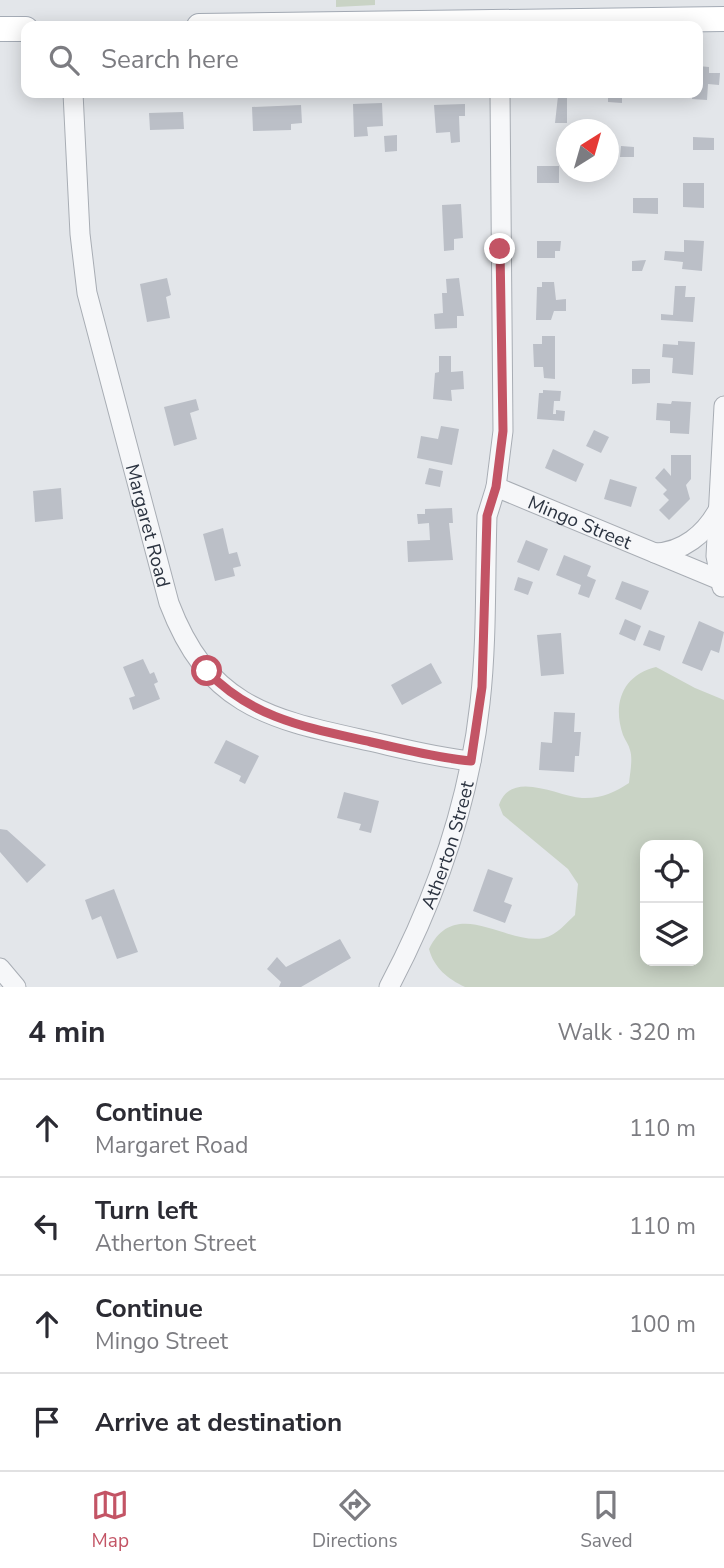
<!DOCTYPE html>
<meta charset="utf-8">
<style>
:root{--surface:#fff;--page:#f7f7f7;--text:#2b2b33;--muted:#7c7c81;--line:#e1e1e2;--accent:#c35465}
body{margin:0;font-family:"Nunito Sans",sans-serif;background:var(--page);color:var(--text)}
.controls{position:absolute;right:21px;bottom:21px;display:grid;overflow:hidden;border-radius:14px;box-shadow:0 4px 18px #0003}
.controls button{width:63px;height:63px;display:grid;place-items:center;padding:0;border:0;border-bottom:2px solid var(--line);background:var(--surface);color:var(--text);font:35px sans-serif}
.compass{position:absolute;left:556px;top:119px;width:63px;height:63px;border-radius:50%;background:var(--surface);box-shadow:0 4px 18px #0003;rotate:37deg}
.stop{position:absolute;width:21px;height:21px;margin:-16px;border:5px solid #c35465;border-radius:50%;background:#fff}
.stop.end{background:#c35465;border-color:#fff;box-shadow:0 2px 7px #0008}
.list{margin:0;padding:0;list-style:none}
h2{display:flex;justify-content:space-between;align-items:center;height:91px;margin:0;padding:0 28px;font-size:30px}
h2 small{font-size:23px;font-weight:400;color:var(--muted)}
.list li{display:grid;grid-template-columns:46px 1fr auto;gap:21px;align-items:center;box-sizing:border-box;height:98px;padding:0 28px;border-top:2px solid var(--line)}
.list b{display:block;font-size:26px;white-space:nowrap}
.list p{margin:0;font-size:23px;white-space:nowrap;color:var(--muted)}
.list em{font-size:23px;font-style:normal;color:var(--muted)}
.icon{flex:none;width:38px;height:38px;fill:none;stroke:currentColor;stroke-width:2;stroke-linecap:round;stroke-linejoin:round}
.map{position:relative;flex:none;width:724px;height:987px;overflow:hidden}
.search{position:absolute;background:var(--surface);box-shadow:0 4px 18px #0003;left:21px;right:21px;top:21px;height:77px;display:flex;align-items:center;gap:18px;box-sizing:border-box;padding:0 24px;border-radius:14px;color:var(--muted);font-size:26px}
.sheet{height:483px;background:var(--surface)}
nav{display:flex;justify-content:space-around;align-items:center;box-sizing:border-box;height:98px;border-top:2px solid var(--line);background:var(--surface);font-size:19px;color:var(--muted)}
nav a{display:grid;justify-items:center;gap:4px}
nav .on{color:var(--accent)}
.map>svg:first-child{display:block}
.green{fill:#c9d3c5;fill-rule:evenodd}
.building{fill:#bbbfc7}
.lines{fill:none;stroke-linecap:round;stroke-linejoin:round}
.minor-casing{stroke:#a8adb4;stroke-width:21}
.major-casing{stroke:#a4abb5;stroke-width:26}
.minor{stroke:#f6f7f9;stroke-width:19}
.major{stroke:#fff;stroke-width:24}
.route{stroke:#c35465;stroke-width:9}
.labels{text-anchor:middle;stroke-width:5;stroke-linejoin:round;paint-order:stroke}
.street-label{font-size:19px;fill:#2c3441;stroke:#f3f5f8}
</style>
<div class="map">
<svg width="724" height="987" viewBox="0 0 724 987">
<rect width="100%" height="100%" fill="#e3e6ea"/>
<!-- green -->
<path class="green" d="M336 0H375V5L336 7Z
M656 667 695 688 724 700V987H465C448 979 434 968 429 949 456 895 506 946 544 938 557 935 566 923 575 915L578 884 568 869 503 815 499 805C511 769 557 796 582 798 600 799 614 793 629 783 630 773 633 759 630 750 629 745 625 740 623 735 612 703 623 675 656 667ZM698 845V961H645V845Z"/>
<!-- building -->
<path class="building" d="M698 66 709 67V73H720L719 85 708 84 707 100 692 99V93H698Z
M549 93H567V123H555L558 96H549Z
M608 93H622V103L608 102Z
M382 103 383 126 367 127 368 136 354 137 353 104Z
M465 104V116H459L460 142 451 143 450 132 436 133 434 105Z
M301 105 302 123 291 124V130L253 131 252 107Z
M183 112 184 129 150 130 149 113Z
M397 135V151L385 152 384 136Z
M693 137 714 138V150H693Z
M621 146 634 147V157H620Z
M537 166H559V183H537Z
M683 183H704V208L683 207Z
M633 198H658V214L633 213Z
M461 204 463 238 454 239V250L444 251 442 205Z
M684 240 704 241 702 271 682 269 683 262 664 260 665 251 684 252Z
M537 241H561L560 251H555V258H537Z
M646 260 642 271H632V261Z
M167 278 171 295 166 297 170 318 147 322 140 284Z
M459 278 464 316H457V328L435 329 434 314 443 313 442 293H447L446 279Z
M542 282H554L556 300 566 299V311H554L551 320H536L537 287H542Z
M675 286H686L685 297H695L693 322 661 320V314L673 315Z
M542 336H555V379L544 378 543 367H534L533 344H542Z
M678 341 695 342 693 375 672 373 673 358 662 357 663 344 678 345Z
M439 356H451V372L463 371 464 389 451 390 452 401 433 399 435 373 439 372Z
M632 369H650V383L632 384Z
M543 390 561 391 560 401H554L553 414H556V410L565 411 564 421 537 419 539 393H543Z
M196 399 199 410 190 413 197 439 174 446 164 407Z
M672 401 691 402 689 434 670 433V421L656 420 657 403 671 404Z
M441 426 459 429 452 465 417 458 421 436 438 439Z
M594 430 609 437 601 453 586 446Z
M553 449 584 464 576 482 545 468Z
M671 455H691V479L686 485 690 499 669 520 659 510 669 500 663 494 667 490 655 478 664 468 671 476Z
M429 468 443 471 440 487 425 484Z
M610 479 637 487 631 507 604 499Z
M61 488 63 519 35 522 33 491Z
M452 508 453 523H449L453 560 408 562 407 541 430 540 429 523 418 524 417 514H425V509Z
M223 528 229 554 237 552 241 566 233 568 235 576 215 581 203 534Z
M526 540 548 549 539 571 517 562Z
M564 555 591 566 587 576 596 580 589 598 578 594 581 585 556 575Z
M518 577 533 582 528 595 514 590Z
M622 581 649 591 641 610 615 599Z
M625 619 641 626 635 641 619 634Z
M699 621 724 632 719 653 711 650 702 671 682 663Z
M649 630 665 636 660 651 643 645Z
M561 633 564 674 541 676 537 635Z
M143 659 150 674 154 672 158 682 154 684 160 699 133 710 129 698 135 696 123 667Z
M431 663 442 683 402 705 391 685Z
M554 712 575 713 574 732H581L579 756H575L574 772 539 770 541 742 552 743Z
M226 740 259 756 245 784 239 781 241 776 214 763Z
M344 792 379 801 371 833 359 830 361 824 337 818Z
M0 829 7 830 46 865 27 883 0 852Z
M488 869 513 878 504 902 512 905 505 923 473 911Z
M114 889 138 952 117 959 101 916 92 920 85 900Z
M340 939 351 958 301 987H279L281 982 267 969 277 957 286 967Z"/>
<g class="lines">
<defs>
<g id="minor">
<path id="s1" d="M73 93 80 234 87 293 169 603C207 703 264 718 360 739 397 747 433 757 471 761"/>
<path id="s2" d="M496 487 720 580"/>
<path d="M655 553C683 552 705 534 718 510"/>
<path d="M722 587 716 556 724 406"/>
<path d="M0 968 16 987"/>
<path id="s3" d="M389 987C436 898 469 804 480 703 487 641 485 578 487 516L496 487 503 431 500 93"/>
</g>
<path id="major" d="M199 26 724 19
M0 29H26"/>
</defs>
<!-- minor casing -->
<use href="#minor" class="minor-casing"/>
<!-- major casing -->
<use href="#major" class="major-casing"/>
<!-- minor -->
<use href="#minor" class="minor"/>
<!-- major -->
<use href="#major" class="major"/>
</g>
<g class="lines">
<!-- route -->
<path class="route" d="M207 671C252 719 310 728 371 742 404 749 437 758 471 761L482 687 487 516 496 487 503 431 500 249"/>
</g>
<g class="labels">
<!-- street labels -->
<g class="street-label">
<text dy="7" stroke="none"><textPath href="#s2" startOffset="91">Mingo Street</textPath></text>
<text dy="7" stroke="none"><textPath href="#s1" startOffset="441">Margaret Road</textPath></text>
<text dy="7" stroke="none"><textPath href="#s3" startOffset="154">Atherton Street</textPath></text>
</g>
</g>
</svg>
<div class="controls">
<button><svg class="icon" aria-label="locate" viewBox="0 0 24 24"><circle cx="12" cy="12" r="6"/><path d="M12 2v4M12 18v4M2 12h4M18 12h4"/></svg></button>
<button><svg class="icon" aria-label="layers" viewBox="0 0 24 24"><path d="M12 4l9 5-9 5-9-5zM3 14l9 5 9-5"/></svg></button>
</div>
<svg class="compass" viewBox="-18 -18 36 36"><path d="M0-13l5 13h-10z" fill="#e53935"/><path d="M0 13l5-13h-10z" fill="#7c7c81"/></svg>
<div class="stop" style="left:207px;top:671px"></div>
<div class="stop end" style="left:500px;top:249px"></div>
<div class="search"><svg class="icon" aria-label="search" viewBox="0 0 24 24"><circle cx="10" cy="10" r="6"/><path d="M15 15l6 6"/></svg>Search here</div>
</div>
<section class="sheet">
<h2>4 min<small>Walk · 320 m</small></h2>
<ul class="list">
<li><svg class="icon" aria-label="ahead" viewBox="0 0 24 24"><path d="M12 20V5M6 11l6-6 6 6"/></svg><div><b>Continue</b><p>Margaret Road</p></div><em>110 m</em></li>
<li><svg class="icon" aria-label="left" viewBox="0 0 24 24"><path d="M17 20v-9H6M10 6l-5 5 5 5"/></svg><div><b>Turn left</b><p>Atherton Street</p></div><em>110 m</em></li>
<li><svg class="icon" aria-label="ahead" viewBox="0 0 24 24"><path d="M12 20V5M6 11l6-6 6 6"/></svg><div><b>Continue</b><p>Mingo Street</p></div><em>100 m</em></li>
<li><svg class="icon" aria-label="arrive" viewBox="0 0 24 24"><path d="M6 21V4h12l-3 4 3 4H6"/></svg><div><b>Arrive at destination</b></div></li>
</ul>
</section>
<nav>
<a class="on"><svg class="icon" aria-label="map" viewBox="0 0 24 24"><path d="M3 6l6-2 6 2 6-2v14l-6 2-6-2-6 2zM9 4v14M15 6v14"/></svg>Map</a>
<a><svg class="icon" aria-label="directions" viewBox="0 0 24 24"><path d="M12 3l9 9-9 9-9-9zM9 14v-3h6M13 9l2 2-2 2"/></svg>Directions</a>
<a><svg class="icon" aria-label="saved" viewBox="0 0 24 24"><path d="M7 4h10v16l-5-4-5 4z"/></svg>Saved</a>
</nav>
